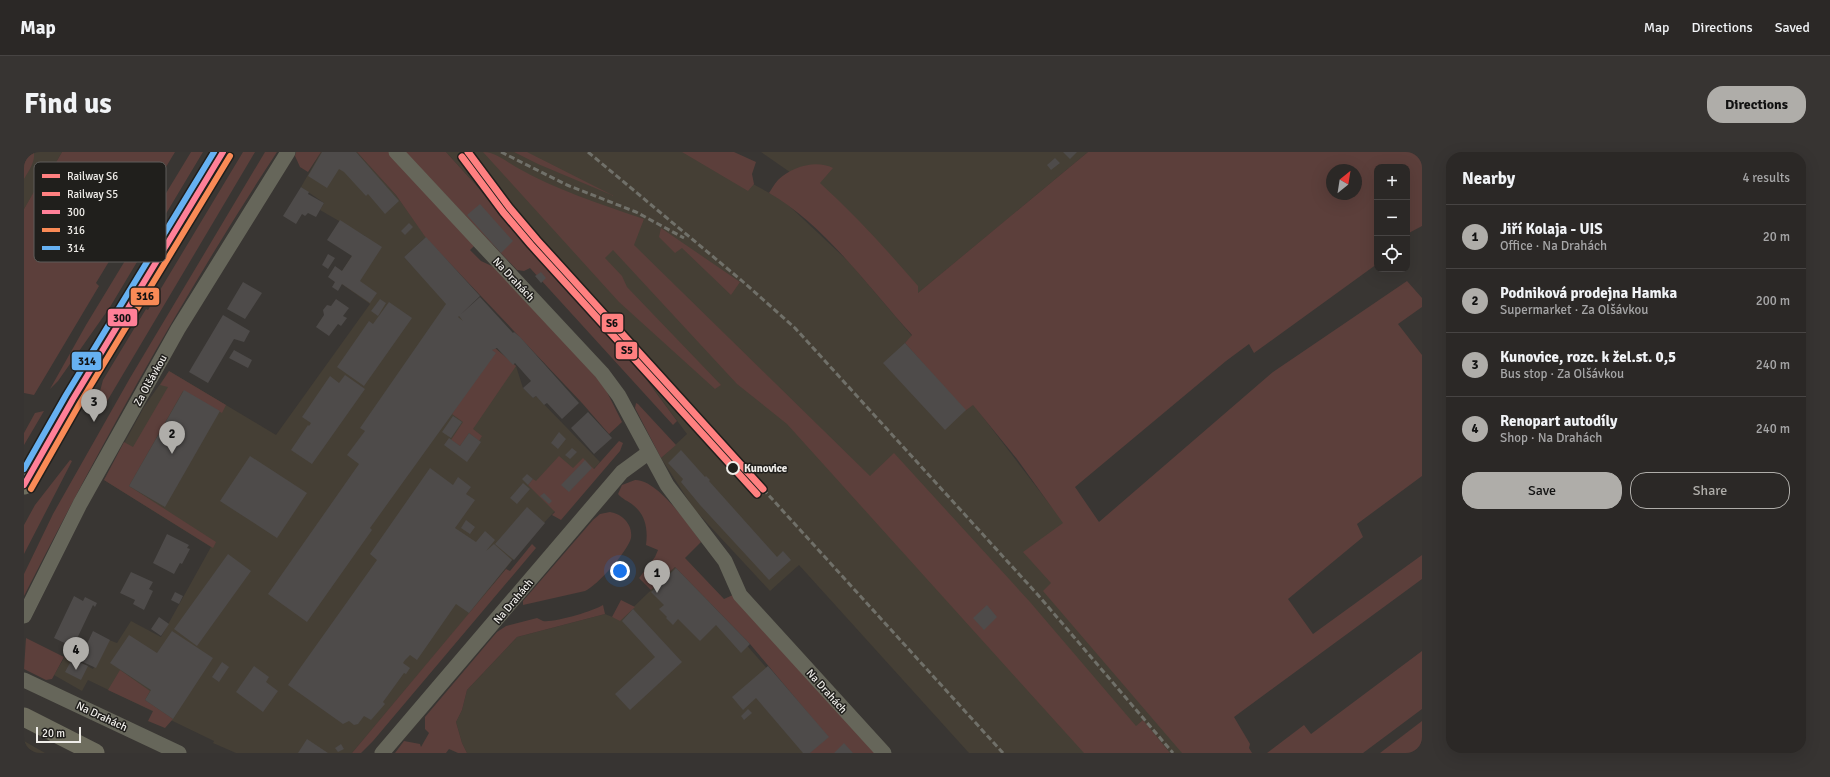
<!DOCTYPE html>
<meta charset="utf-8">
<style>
:root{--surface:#2b2826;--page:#373432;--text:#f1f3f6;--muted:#a6a6a7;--line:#474443;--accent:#afada9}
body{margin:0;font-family:Signika,sans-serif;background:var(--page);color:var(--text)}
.controls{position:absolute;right:12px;top:12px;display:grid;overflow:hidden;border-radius:8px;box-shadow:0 4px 16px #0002}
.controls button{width:36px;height:36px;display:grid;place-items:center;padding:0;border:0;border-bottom:1px solid var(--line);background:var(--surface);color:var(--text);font:20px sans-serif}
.compass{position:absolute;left:1302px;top:12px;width:36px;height:36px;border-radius:50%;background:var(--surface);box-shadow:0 4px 16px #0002;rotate:30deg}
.scale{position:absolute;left:12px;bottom:10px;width:45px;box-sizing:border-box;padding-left:4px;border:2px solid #efede9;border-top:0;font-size:11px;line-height:14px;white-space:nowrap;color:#efede9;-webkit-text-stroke:3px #201f1c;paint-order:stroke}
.you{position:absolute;left:596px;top:419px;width:14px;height:14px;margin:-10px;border:3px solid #fff;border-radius:50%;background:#1a73e8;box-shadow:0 0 0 6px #1a73e833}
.badge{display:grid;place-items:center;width:26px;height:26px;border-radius:50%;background:var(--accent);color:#111;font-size:13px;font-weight:700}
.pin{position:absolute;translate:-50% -33px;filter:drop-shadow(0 1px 2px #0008)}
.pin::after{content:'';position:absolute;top:21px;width:14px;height:12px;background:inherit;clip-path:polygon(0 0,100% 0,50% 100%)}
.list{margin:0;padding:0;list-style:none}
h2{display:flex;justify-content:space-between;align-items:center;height:52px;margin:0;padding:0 16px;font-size:17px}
h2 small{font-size:13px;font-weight:400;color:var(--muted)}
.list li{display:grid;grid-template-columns:26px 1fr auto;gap:12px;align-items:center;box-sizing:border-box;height:64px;padding:0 16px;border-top:1px solid var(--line)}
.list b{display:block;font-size:15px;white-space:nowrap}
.list p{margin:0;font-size:13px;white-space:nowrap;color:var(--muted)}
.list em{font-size:13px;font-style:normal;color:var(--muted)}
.actions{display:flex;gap:8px;padding:12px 16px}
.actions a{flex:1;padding:9px 0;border:1px solid var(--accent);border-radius:16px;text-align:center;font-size:14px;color:var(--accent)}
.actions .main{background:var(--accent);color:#111}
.icon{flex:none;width:22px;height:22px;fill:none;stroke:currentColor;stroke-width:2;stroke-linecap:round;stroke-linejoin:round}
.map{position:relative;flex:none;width:1398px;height:601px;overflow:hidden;border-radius:16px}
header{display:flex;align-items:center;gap:24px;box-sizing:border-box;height:56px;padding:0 20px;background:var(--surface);border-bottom:1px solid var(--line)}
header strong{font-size:19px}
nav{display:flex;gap:22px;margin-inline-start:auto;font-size:14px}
.intro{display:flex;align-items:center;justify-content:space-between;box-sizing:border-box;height:96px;padding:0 24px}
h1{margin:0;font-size:28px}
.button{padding:10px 18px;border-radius:16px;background:var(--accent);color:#111;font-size:14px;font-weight:700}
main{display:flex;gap:24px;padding:0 24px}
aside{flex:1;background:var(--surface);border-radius:16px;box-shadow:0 4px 16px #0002}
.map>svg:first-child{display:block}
.built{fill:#453f35}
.green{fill:#5c3f3b;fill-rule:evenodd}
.building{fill:#4e4b4a}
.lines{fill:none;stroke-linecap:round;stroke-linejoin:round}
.minor{stroke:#66665a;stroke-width:15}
.major{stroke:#6e6d5e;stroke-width:19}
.rail{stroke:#707069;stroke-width:3;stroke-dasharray:6 3;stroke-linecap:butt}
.bus-1-casing{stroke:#201f1c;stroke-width:9}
.bus-2-casing{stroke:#201f1c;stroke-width:9}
.bus-3-casing{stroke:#201f1c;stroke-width:9}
.bus-1{stroke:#ff8098;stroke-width:6}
.bus-2{stroke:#f98a56;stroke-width:6}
.bus-3{stroke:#66b1f2;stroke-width:6}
.rail-1-casing{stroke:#201f1c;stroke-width:10}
.rail-2-casing{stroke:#201f1c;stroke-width:10}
.rail-1{stroke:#ff8080;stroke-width:7}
.rail-2{stroke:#ff8080;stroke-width:7}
.stop-dot{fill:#201f1c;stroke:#efede9;stroke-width:2}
.labels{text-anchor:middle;stroke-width:3;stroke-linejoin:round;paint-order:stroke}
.street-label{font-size:11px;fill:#efede9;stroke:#201f1c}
.stop-label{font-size:11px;font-weight:bold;fill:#efede9;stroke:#201f1c;text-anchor:start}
.key{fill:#201f1c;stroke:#5e5d5a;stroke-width:1}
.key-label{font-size:11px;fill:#efede9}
.line-badge{stroke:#201f1c;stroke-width:1.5}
.pale-badge-label{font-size:11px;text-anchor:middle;font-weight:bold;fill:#111}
</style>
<header>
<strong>Map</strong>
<nav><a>Map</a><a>Directions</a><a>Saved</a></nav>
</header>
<div class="intro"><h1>Find us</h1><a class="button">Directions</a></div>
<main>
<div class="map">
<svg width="1398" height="601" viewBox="0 0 1398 601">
<rect width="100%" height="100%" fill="#393633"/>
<!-- built -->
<path class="built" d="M0 0H38L19 33 15 32 0 57Z
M297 0H333L372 43 402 85 380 105 467 198 471 196 492 214 499 236 509 246 512 244 576 310 507 385 445 462 328 601H212L189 591 190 589 64 528 58 539 30 523 42 503 69 517 85 488 93 491 107 469 137 485 187 395 80 328 120 255 145 219 252 283 346 152 312 128 341 84 296 58 300 51 277 35Z
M422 0H664L716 25 760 49 826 111 888 184 881 191 941 259 949 252 1105 456 1205 601H945L775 413 746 439 670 357 637 306 663 282 599 196Z
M737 0H1064L893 142 773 25Z
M651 415 678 442 803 585 785 601H443L438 591 432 570 438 558 443 538 493 485 581 462 596 468Z
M0 589 21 601H0Z"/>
<!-- green -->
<path class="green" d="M0 0H10C11 11 5 18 0 27Z
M38 0H151L72 131 75 134 10 243 0 241V57L15 31 19 33Z
M167 0H179L86 155 34 229 26 237 62 173Z
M219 0H231L79 256 72 254 79 228 122 157 124 158Z
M241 0H253C160 142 77 292 0 444V422L29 362 106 226Z
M272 0H297L284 20 276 15 271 4Z
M333 0H365L451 93 446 98 457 109 470 115 513 159 580 234 598 270 585 282 558 251 402 86 372 43Z
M381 0H422L599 196 653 269 649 273 506 116 500 119 493 118Z
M459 0C472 0 481 9 492 15 532 38 576 52 620 67L610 93 846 324 870 301 1006 450 1112 574 1119 568 1146 601H1060L763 272 713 232 589 98 581 106 598 124 603 135 697 233 691 237 595 150Z
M490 0H503L590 44 514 12Z
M658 0H710L732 10 728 22 730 32 724 39Z
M1064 0H1398V74L1383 82V15H1353V112L1230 201 1225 192 1202 209 1051 335 1075 370 1249 220 1383 129 1398 146V155L1374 172 1398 203V324L1333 372 1339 385 1264 447 1289 482 1398 403V427L1210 565 1226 592 1225 596 1228 601H1158L1019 439 1027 431 999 400 1039 371 993 307 949 253 941 259 881 191 888 183C845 136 800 72 745 41 748 37 750 32 754 28 767 15 792 7 809 16L796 31C831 63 863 98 894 134V141ZM1308 18H1332V42H1308Z
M637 76 716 130 707 143 658 96 651 101 635 85Z
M471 196 492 214 449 277 458 284 455 289 445 281 436 294 427 288 439 270 428 262 468 198Z
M145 219 202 253 198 261 159 239 105 334 192 390 189 396 80 328 100 290 109 295 144 235 136 233Z
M612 251 614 252 652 293 637 306 611 256Z
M20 259 0 293V281L11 261Z
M595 289 599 291 596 299 537 368 528 363 531 360 504 333 509 327 512 329 535 304 549 316 559 306 570 317Z
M46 308 48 309 0 402V373L11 353Z
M611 328C633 327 665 373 677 390L661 406 700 447 711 442 851 601H785L804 585 726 492 651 415 627 438 615 426 631 405 634 398 622 393C624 378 622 363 609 353 604 349 598 347 594 342L598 333Z
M586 360C598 362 609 372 607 386 604 399 573 434 561 439L499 453V449L569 368 576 362Z
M508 392 512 396 349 589 337 601H328L482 417 486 419Z
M597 448 611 455 596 469 588 465Z
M579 453 581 462 493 485 443 538 438 558 432 570 438 591 443 601H434L425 597 422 601H371L380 589 396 592 397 595 405 581 401 577V565L473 480 482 474 513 466C515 467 517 468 519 469 529 471 570 459 579 453Z
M2 486 40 505 28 527 22 528 0 517Z
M1398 499V557L1339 601H1243L1280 573 1287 582Z
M96 518 126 539 121 548 149 567 141 576 124 569 129 559 84 538Z
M1398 569V601H1356Z"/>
<!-- building -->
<path class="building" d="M298 0H332L375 49 361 62 344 42 342 44 320 20 315 17 303 36 284 24Z
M1039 0H1053L1046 7Z
M1031 6 1036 11 1027 18 1023 13Z
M277 35 285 40 284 42 300 51 292 65 284 61 281 64 278 62 272 72 259 64Z
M456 52 489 89 477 101 443 63Z
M316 68 358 95 336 129 353 141 346 151 318 132 314 139 308 135 311 130 304 125 311 114 318 119 328 104 303 88Z
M385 71 389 75 381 83 377 79Z
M402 85 456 144 434 165 439 169 435 164 456 145 489 181 490 180 496 185 555 251 538 267 523 251 520 253 512 244 509 246 499 236 507 229 491 211 489 213 473 196 468 198 472 201 346 376 348 378 283 470 244 442 335 312 323 303 341 279 336 276 422 152 380 105Z
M304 102 311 106 304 117 298 113Z
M517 120 522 126 517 131 511 124Z
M219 130 238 141 221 167 203 157Z
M312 147 325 156 319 164 323 166 317 174 314 172 305 184 292 175 300 163 299 158 303 153 307 154Z
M356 147 362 151 354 164 347 159Z
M365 150 388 166 340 234 313 215 345 169 349 172Z
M199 163 226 179 220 190 210 187 184 231 165 220Z
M881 191 942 258 921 278 859 211Z
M210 198 228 208 224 216 205 206Z
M321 223 341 237 288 312 267 298 284 273 285 274 287 271 278 265 306 224 315 231Z
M160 238 196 259 141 355 105 334Z
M564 260 588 286 570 302 547 276Z
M429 264 438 270 427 286 418 280Z
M535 280 542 287 534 297 527 291Z
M445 281 457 290 443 310 420 293 425 286 436 294Z
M548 296 553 300 546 307 541 303Z
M657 298 681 325 682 324 686 328 685 329 753 405 759 399 767 408 745 428 676 353 657 330 659 327 644 311Z
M226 304 283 341 253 386 196 349Z
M561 308 568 316 545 340 537 333Z
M406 316 429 333 434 325 447 335 442 342 451 348 431 376 452 390 461 379 471 388 462 399 470 392 488 408 445 461 432 452 393 508 386 503 381 508 379 511 386 516 382 522 380 521 359 550 361 552 347 568 340 564 334 572 330 573 325 569 319 572 264 533 353 408 346 402Z
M503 322 509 327 504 333 498 327Z
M499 331 506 337 493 352 486 346Z
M520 341 528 349 525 352 516 344Z
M503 355 521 371 490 408 471 392Z
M442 368 451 375 446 382 437 376Z
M143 382 165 393 163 396 166 397 158 412 156 411 150 422 129 411Z
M204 402 227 419 173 494 150 477Z
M652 416 726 492 717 501 692 473 676 489 654 467 649 473 642 466 643 465 635 457 640 453 627 440Z
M107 420 129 430 125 437 129 439 120 458 109 452 111 448 96 441Z
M151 440 159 444 155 452 147 448Z
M50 444 59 449 61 445 73 451 71 455 69 453 49 495 30 486Z
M963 453 973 465 960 478 949 466Z
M609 457 658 510 606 558 591 542 631 505 598 469Z
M135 465 145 472 137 484 127 477Z
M69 479 86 488 72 516 48 505 55 493 61 496Z
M148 479 189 506 149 567 121 548 127 538 86 511 105 483 133 501Z
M48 507 64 514 57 528 41 520Z
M198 510 205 515 195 530 188 525Z
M230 514 245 525 242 530 254 539 239 560 212 540Z
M744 514 805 585 786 601H779L732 546 719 558 708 545Z
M724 557 728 561 720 568 717 564Z
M283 587 304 601H274Z
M820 591 829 601H810Z
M317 592 320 597 314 600 311 596Z"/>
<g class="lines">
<!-- minor -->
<path class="minor" d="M372 0 578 221 595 244 643 333 701 409 716 443 860 601
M0 464 56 352 154 177 264 0
M0 528 155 601
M358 601 598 320 624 301"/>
<!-- major -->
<path class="major" d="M0 333 49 247 199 0
M0 565 71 601"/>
<!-- rail -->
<path class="rail" d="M477 0 543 33 612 60 660 86
M564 0 717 128 771 176 1014 443 1149 601
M739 337 979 601"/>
<defs>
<path id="bus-1" d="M0 333 49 247 199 0"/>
<path id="bus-2" d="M7 337 56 251 206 4"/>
<path id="bus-3" d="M0 317 42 243 190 0"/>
</defs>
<!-- bus-1 casing -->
<use href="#bus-1" class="bus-1-casing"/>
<!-- bus-2 casing -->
<use href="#bus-2" class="bus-2-casing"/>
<!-- bus-3 casing -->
<use href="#bus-3" class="bus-3-casing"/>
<!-- bus-1 -->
<use href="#bus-1" class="bus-1"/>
<!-- bus-2 -->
<use href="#bus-2" class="bus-2"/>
<!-- bus-3 -->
<use href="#bus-3" class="bus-3"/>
<defs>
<path id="rail-1" d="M444 0 485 55 513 88 739 337"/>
<path id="rail-2" d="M438 5 479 60 507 93 733 342"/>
</defs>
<!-- rail-1 casing -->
<use href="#rail-1" class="rail-1-casing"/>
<!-- rail-2 casing -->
<use href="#rail-2" class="rail-2-casing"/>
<!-- rail-1 -->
<use href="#rail-1" class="rail-1"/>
<!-- rail-2 -->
<use href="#rail-2" class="rail-2"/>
</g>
<!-- markers -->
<circle class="stop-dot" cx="709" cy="316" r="6"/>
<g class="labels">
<!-- street labels -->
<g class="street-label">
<text transform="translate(490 127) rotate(47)" y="4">Na Drahách</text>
<text transform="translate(126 228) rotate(-61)" y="4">Za Olšávkou</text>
<text transform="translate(489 449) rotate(-50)" y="4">Na Drahách</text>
<text transform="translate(803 539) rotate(48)" y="4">Na Drahách</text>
<text transform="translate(78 564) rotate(25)" y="4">Na Drahách</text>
</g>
<!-- stop labels -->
<g class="stop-label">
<text x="720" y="320">Kunovice</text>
</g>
</g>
<!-- legend -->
<rect x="10" y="10" width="132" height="100" rx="6" class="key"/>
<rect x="18" y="22" width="18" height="4" fill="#ff8080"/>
<rect x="18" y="40" width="18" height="4" fill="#ff8080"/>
<rect x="18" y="58" width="18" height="4" fill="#ff8098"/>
<rect x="18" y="76" width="18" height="4" fill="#f98a56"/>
<rect x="18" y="94" width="18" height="4" fill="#66b1f2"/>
<g class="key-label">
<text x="43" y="28">Railway S6</text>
<text x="43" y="46">Railway S5</text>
<text x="43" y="64">300</text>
<text x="43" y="82">316</text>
<text x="43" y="100">314</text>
</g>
<g class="line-badge">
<rect x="106" y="135" width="30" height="19" rx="4" fill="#f98a56"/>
<rect x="83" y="156" width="31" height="19" rx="4" fill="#ff8098"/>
<rect x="577" y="161" width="23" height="20" rx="4" fill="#ff8080"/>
<rect x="591" y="189" width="23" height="19" rx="4" fill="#ff8080"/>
<rect x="47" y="199" width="31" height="20" rx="4" fill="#66b1f2"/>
</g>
<g class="pale-badge-label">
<text x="121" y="148">316</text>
<text x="98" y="170">300</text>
<text x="588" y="175">S6</text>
<text x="603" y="202">S5</text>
<text x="63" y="213">314</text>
</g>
</svg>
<div class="controls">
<button>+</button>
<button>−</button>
<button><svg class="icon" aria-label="locate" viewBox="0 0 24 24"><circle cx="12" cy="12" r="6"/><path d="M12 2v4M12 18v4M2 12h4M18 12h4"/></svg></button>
</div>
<svg class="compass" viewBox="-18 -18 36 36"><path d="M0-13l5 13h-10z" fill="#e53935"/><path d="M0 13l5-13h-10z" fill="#a6a6a7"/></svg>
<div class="scale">20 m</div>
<div class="you"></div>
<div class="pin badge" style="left:633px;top:441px">1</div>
<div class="pin badge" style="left:148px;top:302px">2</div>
<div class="pin badge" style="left:70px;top:270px">3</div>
<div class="pin badge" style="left:52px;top:518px">4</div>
</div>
<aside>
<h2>Nearby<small>4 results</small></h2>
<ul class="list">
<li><span class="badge">1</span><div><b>Jiří Kolaja - UIS</b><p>Office · Na Drahách</p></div><em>20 m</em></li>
<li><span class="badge">2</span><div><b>Podniková prodejna Hamka</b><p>Supermarket · Za Olšávkou</p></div><em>200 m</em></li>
<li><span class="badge">3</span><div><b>Kunovice, rozc. k žel.st. 0,5</b><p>Bus stop · Za Olšávkou</p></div><em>240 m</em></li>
<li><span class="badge">4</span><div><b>Renopart autodíly</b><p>Shop · Na Drahách</p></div><em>240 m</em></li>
</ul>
<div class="actions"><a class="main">Save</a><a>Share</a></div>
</aside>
</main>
